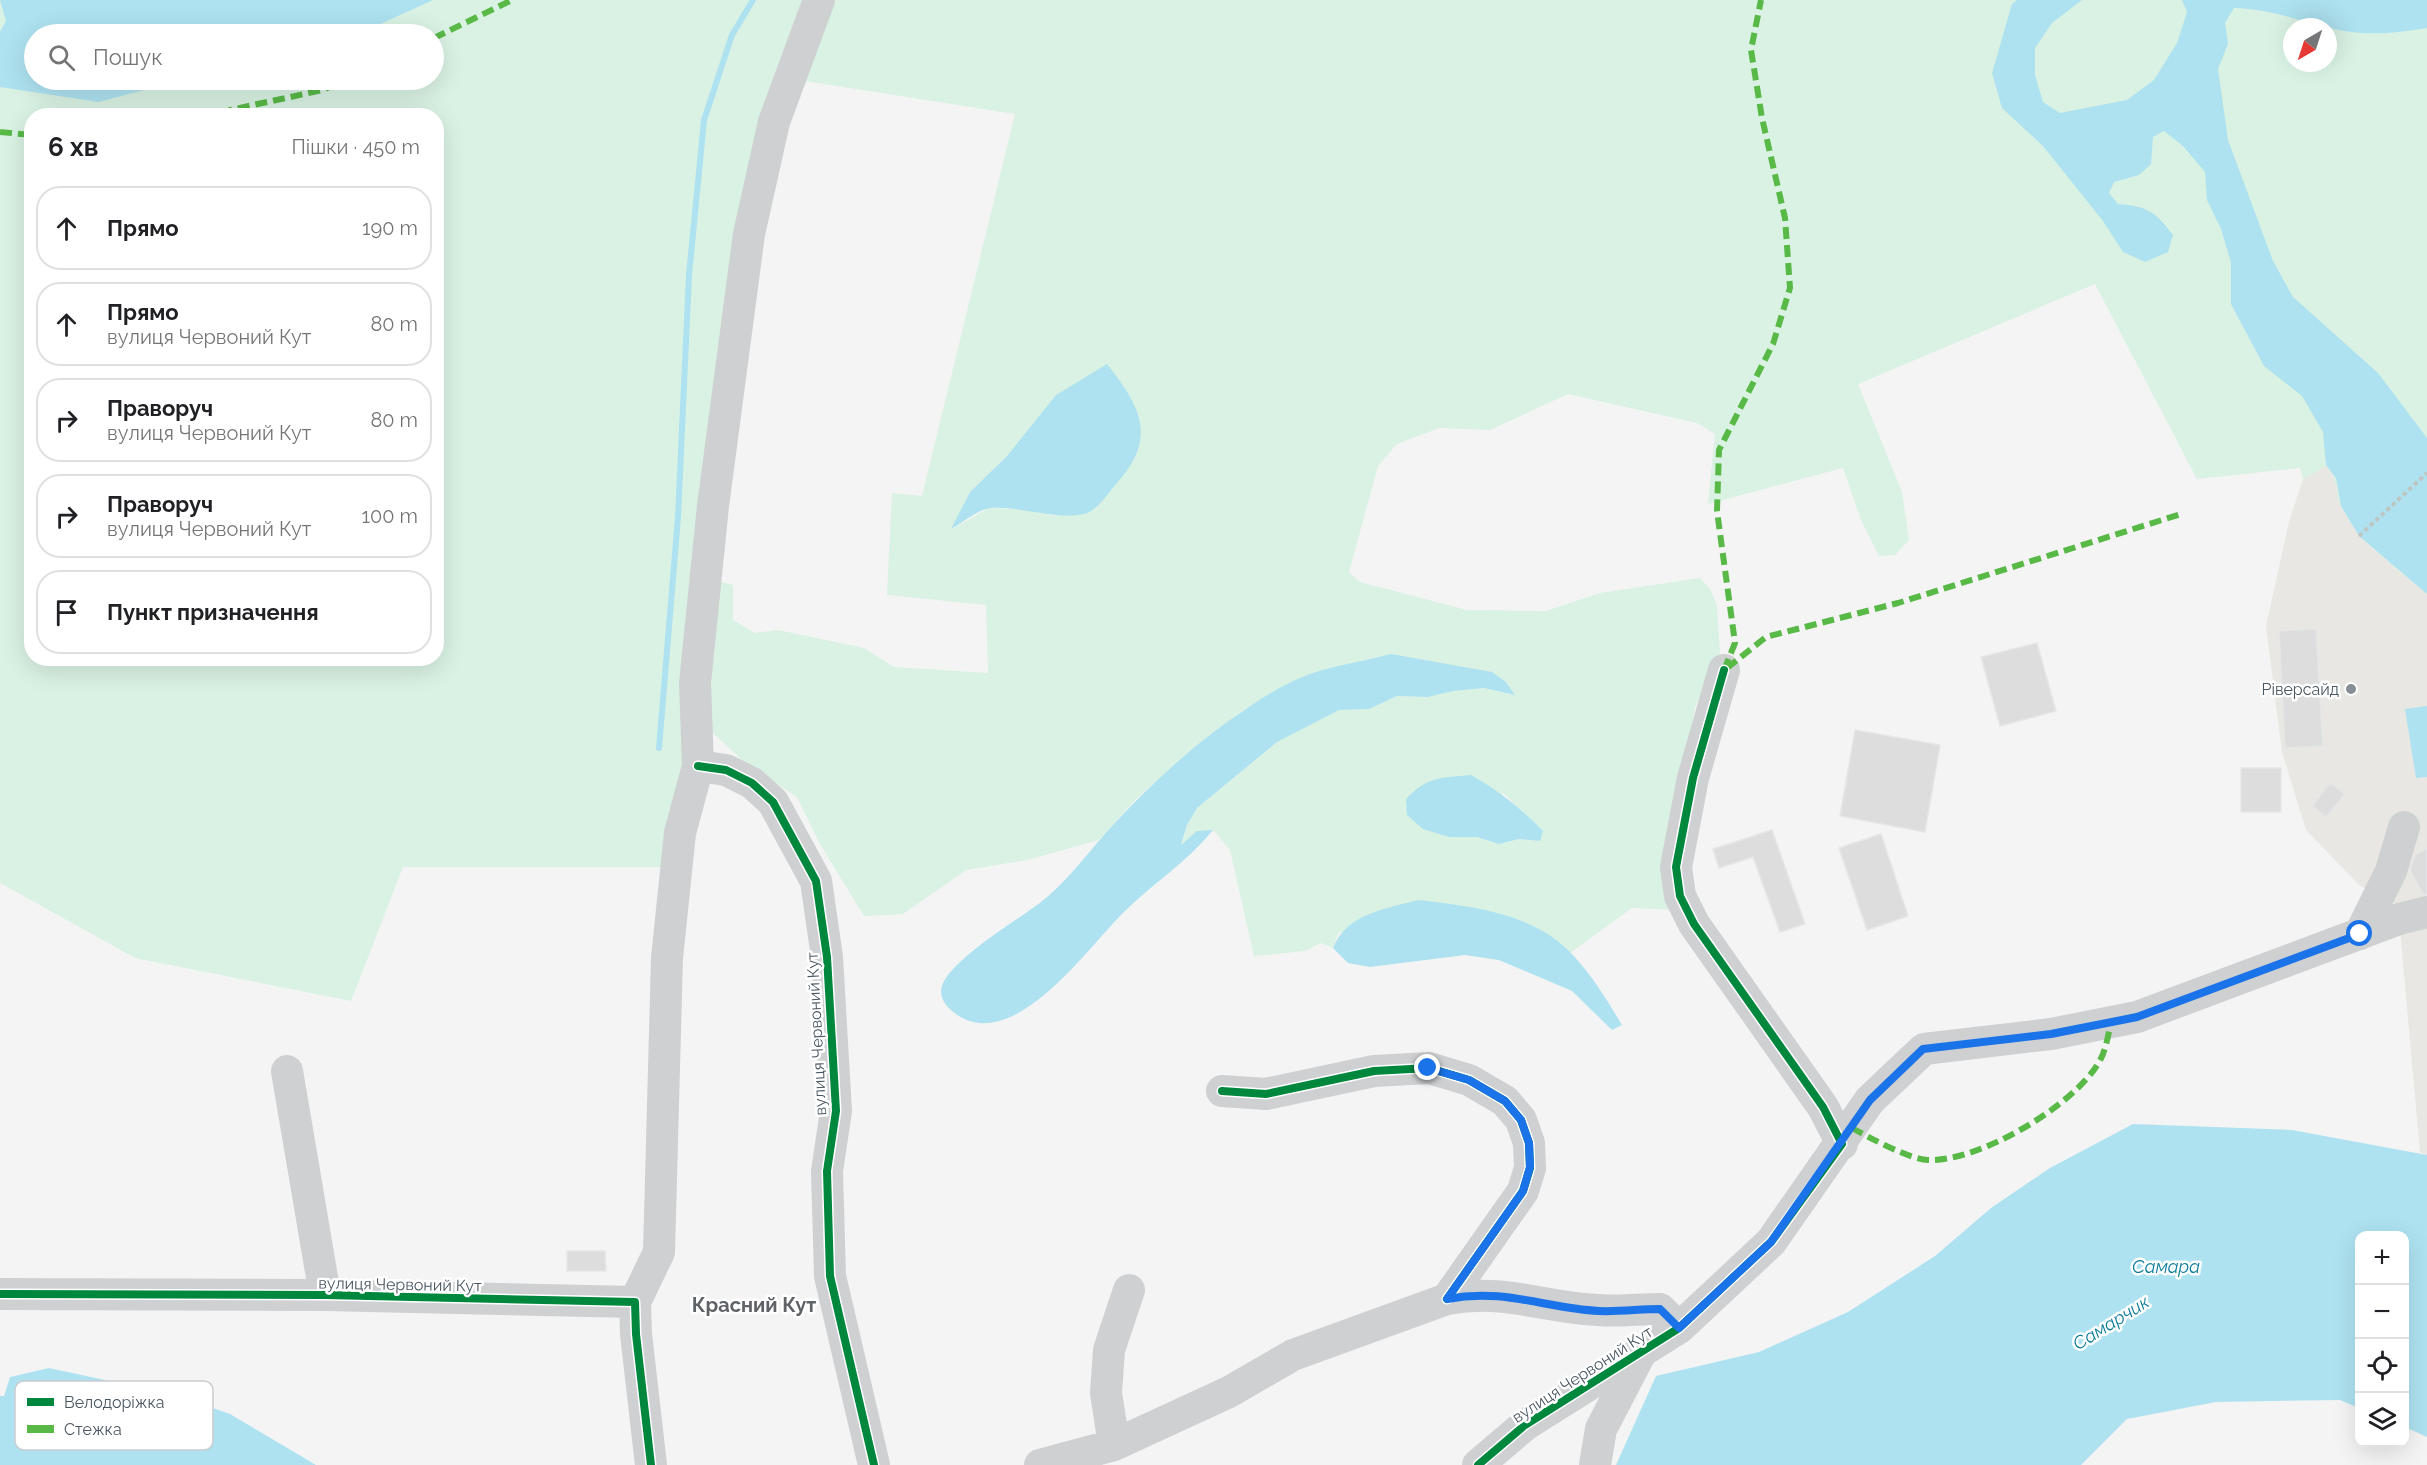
<!DOCTYPE html>
<html lang="uk">
<meta charset="utf-8">
<style>
:root{--surface:#fff;--page:#f6f6f6;--text:#202124;--muted:#757577;--line:#e0e0e0}
body{margin:0;font-family:Raleway,sans-serif;background:var(--page);color:var(--text)}
.controls{position:absolute;right:18px;bottom:18px;display:grid;overflow:hidden;border-radius:12px;box-shadow:0 6px 24px #0002}
.controls button{width:54px;height:54px;display:grid;place-items:center;padding:0;border:0;border-bottom:2px solid var(--line);background:var(--surface);color:var(--text);font:30px sans-serif}
.compass{position:absolute;left:2283px;top:18px;width:54px;height:54px;border-radius:50%;background:var(--surface);box-shadow:0 6px 24px #0002;rotate:219deg}
.stop{position:absolute;width:18px;height:18px;margin:-14px;border:4px solid #1a73e8;border-radius:50%;background:#fff}
.stop.end{background:#1a73e8;border-color:#fff;box-shadow:0 2px 6px #0008}
.list{margin:0;padding:0;list-style:none}
h2{display:flex;justify-content:space-between;align-items:center;height:78px;margin:0;padding:0 24px;font-size:26px}
h2 small{font-size:20px;font-weight:400;color:var(--muted)}
.list li{display:grid;grid-template-columns:39px 1fr auto;gap:18px;align-items:center;box-sizing:border-box;height:84px;margin:0 12px 12px;padding:0 12px;border:2px solid var(--line);border-radius:24px}
.list b{display:block;font-size:22px;white-space:nowrap}
.list p{margin:0;font-size:20px;white-space:nowrap;color:var(--muted)}
.list em{font-size:20px;font-style:normal;color:var(--muted)}
.icon{flex:none;width:33px;height:33px;fill:none;stroke:currentColor;stroke-width:2;stroke-linecap:round;stroke-linejoin:round}
.map{position:relative;flex:none;width:2427px;height:1465px;overflow:hidden}
.search{position:absolute;background:var(--surface);box-shadow:0 6px 24px #0002;left:24px;top:24px;width:420px;height:66px;display:flex;align-items:center;gap:15px;box-sizing:border-box;padding:0 21px;border-radius:33px;color:var(--muted);font-size:22px}
.panel{position:absolute;background:var(--surface);box-shadow:0 6px 24px #0002;left:24px;top:108px;width:420px;height:558px;border-radius:24px}
.map>svg:first-child{display:block}
.commercial{fill:#e8e7e3}
.green{fill:#d9f2e3;fill-rule:evenodd}
.water{fill:#aee2f0}
.lines{fill:none;stroke-linecap:round;stroke-linejoin:round}
.stream{stroke:#aee2f0;stroke-width:6}
.building{fill:#ddddde;stroke:#e5e6e7;stroke-width:1.5}
.path{stroke:#bcc7c4;stroke-width:4;stroke-dasharray:4.5 3;stroke-linecap:butt}
.minor{stroke:#ced0d2;stroke-width:32}
.quiet{stroke:#58b947;stroke-width:6;stroke-dasharray:12 6;stroke-linecap:butt}
.cycleway-casing{stroke:#fff;stroke-width:11}
.cycleway{stroke:#00873e;stroke-width:8}
.route{stroke:#1a73e8;stroke-width:8}
.poi-dot{fill:#868d94;stroke:#fff;stroke-width:2}
.labels{text-anchor:middle;stroke-width:5;stroke-linejoin:round;paint-order:stroke}
.poi-label{font-size:16px;fill:#4a5661;stroke:#fff;text-anchor:end}
.street-label{font-size:16px;fill:#4a5661;stroke:#fff}
.water-label{font-size:18px;font-style:italic;fill:#0c7c9b;stroke:#fff}
.quarter-label{font-size:20px;font-weight:bold;fill:#5f6368;stroke:#fff}
.key{fill:#fff;stroke:#c9ccd0;stroke-width:1.5}
.key-label{font-size:16px;fill:#4a5661}
</style>
<div class="map">
<svg width="2427" height="1465" viewBox="0 0 2427 1465">
<rect width="100%" height="100%" fill="#f4f4f4"/>
<!-- commercial -->
<path class="commercial" d="M2326 465 2336 478 2341 506 2359 536 2427 594V1155L2420 1152 2399 919 2394 903 2359 885 2306 830 2282 752 2266 626 2289 522 2303 479Z"/>
<!-- green -->
<path class="green" d="M0 0H2427V594C2397 568 2360 544 2342 508 2333 491 2341 483 2326 466L2303 479 2300 468 2197 479 2095 284 1858 384 1902 492 1909 540 1895 555 1879 556 1861 520 1843 468 1708 504 1715 434 1697 423 1568 394 1490 430 1439 428 1397 444 1378 466 1349 572 1360 582 1467 610 1546 611 1600 593 1700 578 1710 589 1717 605 1720 653 1695 707 1667 878 1674 910 1632 908 1570 953 1576 974 1531 972 1499 960 1339 932 1333 948 1321 943 1305 951 1254 956 1230 850 1213 830 1181 847 1187 825 1197 808 1277 742 1312 722 1339 710 1369 709 1397 696 1428 697 1453 691 1484 688 1514 695 1506 682 1301 678 1243 710 1189 752 1136 799 1099 840 1027 860 966 870 903 914 864 916 820 844 797 797 747 765 712 732 704 679 718 581 733 585V620L755 633 778 630 864 648 894 667 988 673 986 605 887 595 892 493 922 496 1015 114 799 80 783 72 668 867H403L351 1001 135 958 0 883ZM2292 27H2328V63H2292ZM34 34H434V80H34ZM32 116H436V658H32ZM1107 365 1056 516 1022 509 989 508 952 529 970 492 1007 456 1056 395ZM1503 793 1543 831 1539 841 1519 839 1499 844 1477 837Z"/>
<!-- water -->
<path class="water" d="M0 0H433L376 26 346 34H34V80H181L99 102 0 87V32L6 21Z
M2017 0H2082L2052 23 2035 48V75L2043 102 2060 113 2127 100 2154 80 2177 43 2187 12 2182 0H2427V28C2399 33 2367 36 2339 30 2303 22 2271 9 2234 8L2225 23 2228 44 2218 69 2228 140 2273 261 2293 297 2378 373 2427 438V594L2359 536 2341 506 2336 478 2326 465 2323 432 2302 396 2264 366 2231 304V263L2221 229 2207 200 2205 172 2183 146 2164 131 2153 137 2151 164 2139 175 2114 182 2109 193 2118 204C2147 206 2156 212 2173 235L2168 252 2145 262 2123 252 2103 221 2043 146 2002 108 1992 73 2012 4Z
M1107 364C1141 407 1158 438 1116 484 1109 492 1100 506 1091 511 1068 524 1019 505 991 508 979 509 962 523 951 529L970 492 1007 456 1056 395Z
M1391 654 1492 672 1506 682 1515 695 1484 688 1453 691 1428 697 1397 696 1369 709 1339 710 1277 742 1197 808 1187 825 1181 845 1197 831 1213 830C1188 861 1155 882 1126 910 1090 944 1014 1056 956 1014 949 1009 941 1002 941 991 942 964 1020 919 1041 902 1068 881 1089 851 1112 826 1151 784 1195 743 1243 711 1260 699 1281 686 1300 678 1328 666 1362 662 1391 654Z
M2427 706V777L2416 778 2405 709Z
M1471 775C1499 791 1521 808 1543 831L1540 841 1519 839 1499 844 1477 837H1449L1423 829 1407 815 1406 799C1428 776 1441 778 1471 775Z
M1418 900C1461 905 1508 910 1546 933 1579 953 1603 993 1622 1025L1612 1030 1572 991 1499 960 1465 955 1370 967 1348 963 1333 948C1346 914 1385 909 1418 900Z
M2133 1124 2292 1130 2427 1155V1437L2405 1427 2404 1236H2360L2359 1408 2340 1400 2216 1402 2127 1419 2081 1465H1616L1656 1376 1759 1352 1848 1312 1935 1256 1991 1208 2050 1168Z
M49 1368 179 1396 230 1414 316 1465H0V1396H4L10 1377Z"/>
<g class="lines">
<!-- stream -->
<path class="stream" d="M659 748 678 517 689 275 704 120 732 35 753 0"/>
</g>
<!-- building -->
<path class="building" d="M2316 629 2323 746 2285 748 2279 631Z
M2037 643 2056 711 2000 726 1981 657Z
M1855 730 1940 745 1925 832 1840 816Z
M2241 768H2281V812H2241Z
M2330 783 2345 794 2326 817 2312 806Z
M1772 830 1805 924 1780 932 1753 857 1719 868 1713 849Z
M1881 834 1908 916 1867 930 1839 848Z
M2427 848V895L2423 894 2410 870 2415 855Z
M567 1251H605L606 1271H567Z"/>
<g class="lines">
<!-- path -->
<path class="path" d="M2359 536 2427 473"/>
<!-- minor -->
<path class="minor" d="M1724 670 1693 778 1676 867 1680 896 1694 924 1823 1107 1842 1144
M698 766 726 770 752 783 773 802 816 881 827 957 836 1111 827 1171 830 1276 874 1465
M2360 934 2391 871 2404 827
M287 1071 325 1295
M1222 1091 1266 1094 1374 1071 1429 1068 1469 1080 1505 1101 1521 1120 1529 1143 1530 1168 1523 1191 1447 1299
M0 1294 325 1295 635 1302
M1114 1445 1106 1393 1109 1350 1129 1290
M651 1465 636 1334 635 1302 659 1252 667 958 680 833 698 766 695 683 713 506 749 234 774 122 819 0
M1040 1465 1114 1445 1229 1392 1293 1355 1447 1299C1505 1288 1544 1308 1599 1310 1619 1312 1640 1309 1660 1309L1679 1328
M1478 1465 1525 1425 1679 1328 1771 1242 1870 1100 1924 1049 2051 1034 2137 1017 2399 919 2427 912
M1595 1465 1601 1429 1640 1354"/>
<!-- quiet -->
<path class="quiet" d="M434 38 512 0
M222 116 230 110 323 90 345 80
M0 132 32 135
M1727 668 1766 637 1898 603 2181 514
M1724 670 1735 643 1717 511 1719 450 1773 344 1790 288 1785 218 1762 118 1751 50 1761 0
M1852 1128C1870 1138 1909 1159 1928 1160 1979 1162 2074 1106 2099 1062 2106 1051 2108 1035 2111 1022"/>
<defs>
<path id="cycleway" d="M698 766 726 770 752 783 773 802 816 881 827 957 836 1111 827 1171 830 1276 874 1465
M1222 1091 1266 1094 1374 1071 1429 1068 1469 1080 1505 1101 1521 1120 1529 1143 1530 1168 1523 1191 1447 1299
M0 1294 325 1295 635 1302 636 1334 651 1465
M1478 1465 1525 1425 1679 1328 1771 1242 1842 1144 1823 1107 1694 924 1680 896 1676 867 1693 778 1724 670"/>
</defs>
<!-- cycleway casing -->
<use href="#cycleway" class="cycleway-casing"/>
<!-- cycleway -->
<use href="#cycleway" class="cycleway"/>
</g>
<g class="lines">
<!-- route -->
<path class="route" d="M1428 1068 1469 1080 1505 1101 1521 1120 1529 1143 1530 1167 1523 1191 1447 1299C1505 1288 1544 1308 1599 1311 1619 1312 1640 1309 1660 1309L1679 1328 1771 1242 1870 1100 1923 1049 2051 1034 2137 1017 2360 934"/>
</g>
<!-- markers -->
<circle class="poi-dot" cx="2351" cy="689" r="6"/>
<g class="labels">
<!-- poi labels -->
<g class="poi-label">
<text x="2339" y="695">Ріверсайд</text>
</g>
<!-- street labels -->
<g class="street-label">
<text transform="translate(816 1034) rotate(-93)" y="6">вулиця Червоний Кут</text>
<text transform="translate(400 1284) rotate(1)" y="6">вулиця Червоний Кут</text>
<text transform="translate(1582 1374) rotate(-33)" y="6">вулиця Червоний Кут</text>
</g>
<!-- water labels -->
<g class="water-label">
<text x="2166" y="1273">Самара</text>
<text transform="translate(2111 1323) rotate(-32)" y="6">Самарчик</text>
</g>
<!-- quarter labels -->
<g class="quarter-label">
<text x="754" y="1312">Красний Кут</text>
</g>
</g>
<!-- legend -->
<rect x="15" y="1381" width="198" height="69" rx="9" class="key"/>
<rect x="27" y="1398" width="27" height="8" fill="#00873e"/>
<rect x="27" y="1425" width="27" height="8" fill="#58b947"/>
<g class="key-label">
<text x="64" y="1408">Велодоріжка</text>
<text x="64" y="1435">Стежка</text>
</g>
</svg>
<div class="controls">
<button>+</button>
<button>−</button>
<button><svg class="icon" aria-label="locate" viewBox="0 0 24 24"><circle cx="12" cy="12" r="6"/><path d="M12 2v4M12 18v4M2 12h4M18 12h4"/></svg></button>
<button><svg class="icon" aria-label="layers" viewBox="0 0 24 24"><path d="M12 4l9 5-9 5-9-5zM3 14l9 5 9-5"/></svg></button>
</div>
<svg class="compass" viewBox="-18 -18 36 36"><path d="M0-13l5 13h-10z" fill="#e53935"/><path d="M0 13l5-13h-10z" fill="#757577"/></svg>
<div class="stop" style="left:2360px;top:934px"></div>
<div class="stop end" style="left:1428px;top:1068px"></div>
<div class="search"><svg class="icon" aria-label="search" viewBox="0 0 24 24"><circle cx="10" cy="10" r="6"/><path d="M15 15l6 6"/></svg>Пошук</div>
<section class="panel">
<h2>6 хв<small>Пішки · 450 m</small></h2>
<ul class="list">
<li><svg class="icon" aria-label="ahead" viewBox="0 0 24 24"><path d="M12 20V5M6 11l6-6 6 6"/></svg><div><b>Прямо</b></div><em>190 m</em></li>
<li><svg class="icon" aria-label="ahead" viewBox="0 0 24 24"><path d="M12 20V5M6 11l6-6 6 6"/></svg><div><b>Прямо</b><p>вулиця Червоний Кут</p></div><em>80 m</em></li>
<li><svg class="icon" aria-label="right" viewBox="0 0 24 24"><path d="M7 20v-9h11M14 6l5 5-5 5"/></svg><div><b>Праворуч</b><p>вулиця Червоний Кут</p></div><em>80 m</em></li>
<li><svg class="icon" aria-label="right" viewBox="0 0 24 24"><path d="M7 20v-9h11M14 6l5 5-5 5"/></svg><div><b>Праворуч</b><p>вулиця Червоний Кут</p></div><em>100 m</em></li>
<li><svg class="icon" aria-label="arrive" viewBox="0 0 24 24"><path d="M6 21V4h12l-3 4 3 4H6"/></svg><div><b>Пункт призначення</b></div></li>
</ul>
</section>
</div>
